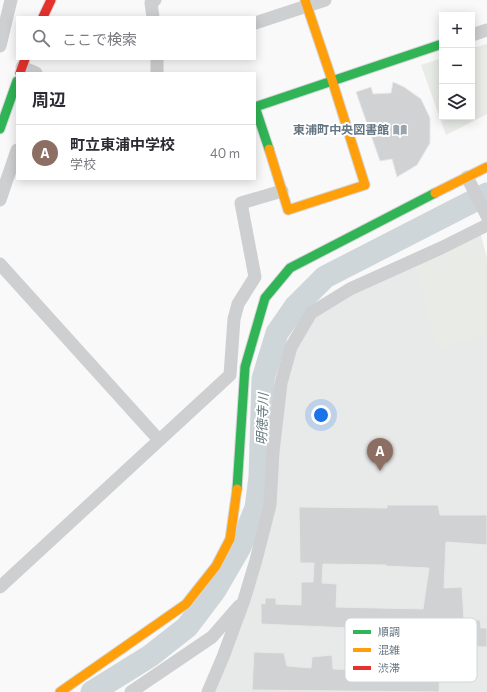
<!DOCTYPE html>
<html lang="ja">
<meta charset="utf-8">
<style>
:root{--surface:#fff;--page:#f7f7f7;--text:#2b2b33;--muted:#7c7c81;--line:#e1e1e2;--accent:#0b8043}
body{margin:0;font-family:Commissioner,"Noto Sans JP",sans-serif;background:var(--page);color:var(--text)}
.controls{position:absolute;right:12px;top:12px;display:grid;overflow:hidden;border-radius:0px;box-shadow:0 2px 10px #0003}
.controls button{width:36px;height:36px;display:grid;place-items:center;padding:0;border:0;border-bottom:1px solid var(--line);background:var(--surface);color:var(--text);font:20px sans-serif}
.you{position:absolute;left:321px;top:415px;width:14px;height:14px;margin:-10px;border:3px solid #fff;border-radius:50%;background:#1a73e8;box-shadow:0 0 0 6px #1a73e833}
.badge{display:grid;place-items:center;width:26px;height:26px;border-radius:50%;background:var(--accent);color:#fff;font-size:13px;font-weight:700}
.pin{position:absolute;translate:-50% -33px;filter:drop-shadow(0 1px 2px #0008)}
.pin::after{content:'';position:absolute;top:21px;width:14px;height:12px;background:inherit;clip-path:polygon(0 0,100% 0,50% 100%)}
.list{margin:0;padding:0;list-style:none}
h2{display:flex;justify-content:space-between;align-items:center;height:52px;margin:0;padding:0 16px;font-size:17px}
h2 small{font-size:13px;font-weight:400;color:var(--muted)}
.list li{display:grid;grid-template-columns:26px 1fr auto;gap:12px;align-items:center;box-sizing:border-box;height:56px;padding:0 16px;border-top:1px solid var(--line)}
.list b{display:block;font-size:15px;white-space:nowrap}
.list p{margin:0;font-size:13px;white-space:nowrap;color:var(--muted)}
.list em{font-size:13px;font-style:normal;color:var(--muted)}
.icon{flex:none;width:22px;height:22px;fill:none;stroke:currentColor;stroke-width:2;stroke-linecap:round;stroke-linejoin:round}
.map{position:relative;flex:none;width:487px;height:692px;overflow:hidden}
.search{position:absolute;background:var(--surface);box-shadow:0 2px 10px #0003;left:16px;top:16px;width:240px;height:44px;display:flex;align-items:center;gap:10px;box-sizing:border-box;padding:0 14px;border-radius:0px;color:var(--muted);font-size:15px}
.panel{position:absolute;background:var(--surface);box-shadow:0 2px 10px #0003;left:16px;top:72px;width:240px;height:108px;border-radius:0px}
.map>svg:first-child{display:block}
.built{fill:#e8e9e9}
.green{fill:#e8ebe6}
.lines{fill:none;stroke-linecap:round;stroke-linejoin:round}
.river{stroke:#ced6d9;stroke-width:23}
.building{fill:#d0d2d3;stroke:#e8e8e8;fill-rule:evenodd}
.fast-casing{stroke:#d5d6d7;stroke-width:11}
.slow-casing{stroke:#d5d6d7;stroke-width:11}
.jam-casing{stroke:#d5d6d7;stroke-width:11}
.street{stroke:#cecfd0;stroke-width:13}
.fast{stroke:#30b455;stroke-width:9}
.slow{stroke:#ff9f0a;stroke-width:9}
.jam{stroke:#e5322d;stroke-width:9}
.labels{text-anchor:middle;stroke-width:4;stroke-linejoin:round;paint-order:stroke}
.poi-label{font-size:12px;font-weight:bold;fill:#657683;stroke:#fff;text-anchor:end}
.water-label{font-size:13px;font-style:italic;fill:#60757c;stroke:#fff}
.key{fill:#fff;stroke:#d1d6da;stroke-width:1}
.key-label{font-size:11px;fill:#657683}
</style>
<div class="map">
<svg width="487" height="692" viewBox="0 0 487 692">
<rect width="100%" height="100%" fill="#f9f9f9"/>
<!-- built -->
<path class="built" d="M479 229 487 259V692H208L256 560 281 383 311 313Z"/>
<!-- green -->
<path class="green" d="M487 44V114L446 135 421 65 442 58V117H472V48Z
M479 229 487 259V334L437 349 414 260Z"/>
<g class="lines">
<!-- river -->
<path class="river" d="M92 692 150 656 187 627 215 590 240 547 256 508 260 477 263 379 277 333 295 307 325 277 487 194"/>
</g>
<!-- building -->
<path class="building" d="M393 82 404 87 421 99 430 118V143L417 165 397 177 392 159 380 161 356 92 371 87 373 94 391 93Z
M387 505H438L440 515H487V545L446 542 444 588 462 587 464 620H480L481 628H487V647L437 646V632L261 624V603L265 604V598H276V604L301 605V582H313L314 563H300L299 507 387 508ZM323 564 386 565V566L429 568 423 609 336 607 337 584 322 583Z
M254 652 284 653 287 666 311 668 312 657 332 655 333 669 427 672 428 661 440 660 439 692 252 690Z"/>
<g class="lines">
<defs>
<path id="fast" d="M0 129 17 81
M269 149 255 107 442 44
M237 489 245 367 265 298 290 268 435 193"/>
<path id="slow" d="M269 149 288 210 365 185 332 80 305 0
M435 193 487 167
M60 692 186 604 216 566 230 539 237 489"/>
<path id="jam" d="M43 17 51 0
M20 73 25 59"/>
</defs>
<!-- fast casing -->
<use href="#fast" class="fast-casing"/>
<!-- slow casing -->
<use href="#slow" class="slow-casing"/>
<!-- jam casing -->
<use href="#jam" class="jam-casing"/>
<!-- street -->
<path class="street" d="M153 17 151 3 155 0
M255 23 325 0
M472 35 487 30
M0 46 11 0
M157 59V73
M22 67 36 73
M467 177 487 216
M0 200 17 150
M0 264 159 440
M0 587 230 375 234 319 238 304 255 277 241 203 282 191
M131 692 212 637 239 606
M208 692 223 657 244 600 256 560 270 505 273 452 281 383 291 347 311 313 350 289 441 248 487 225"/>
<!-- fast -->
<use href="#fast" class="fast"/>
<!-- slow -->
<use href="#slow" class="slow"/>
<!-- jam -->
<use href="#jam" class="jam"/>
</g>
<!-- icons -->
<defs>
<symbol id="library-bare" viewBox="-9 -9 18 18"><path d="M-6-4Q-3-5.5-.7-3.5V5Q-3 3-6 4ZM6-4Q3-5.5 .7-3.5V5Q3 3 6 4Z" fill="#99a4ac" stroke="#fff" stroke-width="2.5" paint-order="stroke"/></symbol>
</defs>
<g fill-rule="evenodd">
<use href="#library-bare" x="390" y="120" width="20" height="20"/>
</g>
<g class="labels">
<!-- poi labels -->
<g class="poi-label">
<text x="389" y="134">東浦町中央図書館</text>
</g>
<!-- water labels -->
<g class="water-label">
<text transform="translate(262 419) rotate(-88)" y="5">明徳寺川</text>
</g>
</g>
<!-- legend -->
<rect x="345" y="618" width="132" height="64" rx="6" class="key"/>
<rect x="353" y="630" width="18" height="4" fill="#30b455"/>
<rect x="353" y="648" width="18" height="4" fill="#ff9f0a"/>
<rect x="353" y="666" width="18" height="4" fill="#e5322d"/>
<g class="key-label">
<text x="378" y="636">順調</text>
<text x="378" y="654">混雑</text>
<text x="378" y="672">渋滞</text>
</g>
</svg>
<div class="controls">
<button>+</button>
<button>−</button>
<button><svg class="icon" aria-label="layers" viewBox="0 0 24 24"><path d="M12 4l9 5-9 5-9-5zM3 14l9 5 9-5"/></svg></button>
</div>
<div class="you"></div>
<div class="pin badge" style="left:380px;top:471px;background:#8d6e63">A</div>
<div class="search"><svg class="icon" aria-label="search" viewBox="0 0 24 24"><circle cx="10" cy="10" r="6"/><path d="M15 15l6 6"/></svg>ここで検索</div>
<section class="panel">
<h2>周辺<small></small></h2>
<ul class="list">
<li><span class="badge" style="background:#8d6e63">A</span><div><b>町立東浦中学校</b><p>学校</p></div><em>40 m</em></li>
</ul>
</section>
</div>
